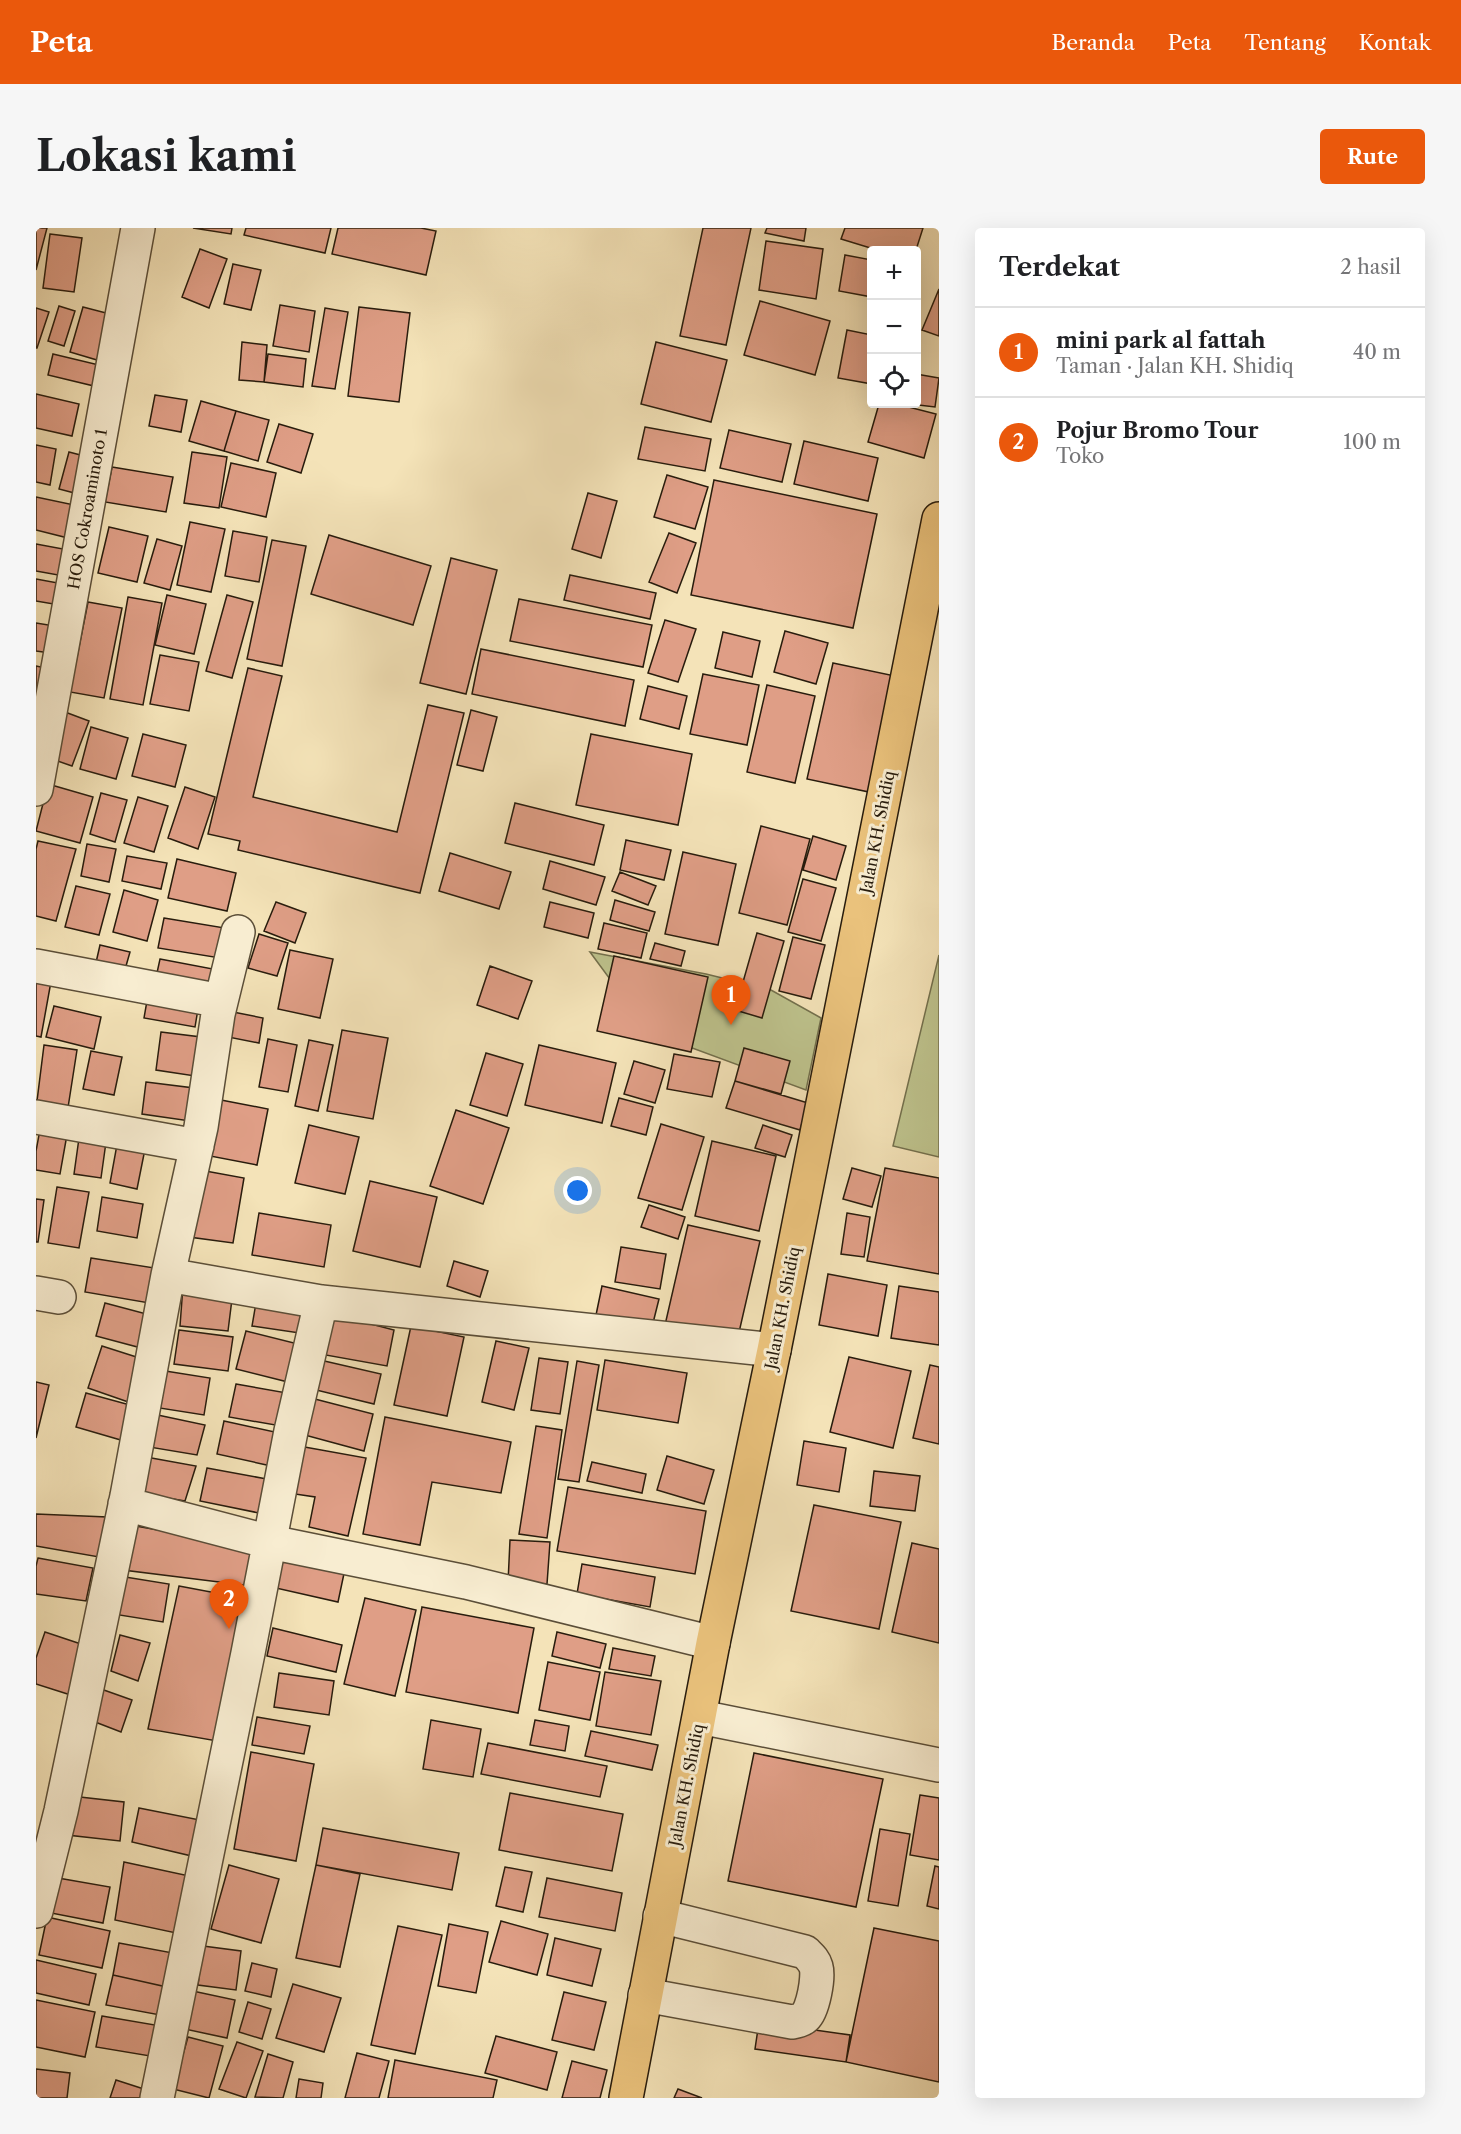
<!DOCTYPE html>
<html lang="id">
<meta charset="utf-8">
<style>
:root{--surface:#fff;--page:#f6f6f6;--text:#202124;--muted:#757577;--line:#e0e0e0;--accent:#ea580c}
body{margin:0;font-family:"Libre Caslon Text",serif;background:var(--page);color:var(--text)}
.controls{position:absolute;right:18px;top:18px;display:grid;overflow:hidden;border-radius:6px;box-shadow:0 6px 24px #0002}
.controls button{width:54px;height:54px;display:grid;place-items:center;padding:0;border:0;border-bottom:2px solid var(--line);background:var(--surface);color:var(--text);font:30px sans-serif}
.you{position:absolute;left:542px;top:963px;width:21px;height:21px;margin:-15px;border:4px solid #fff;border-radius:50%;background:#1a73e8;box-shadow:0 0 0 9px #1a73e833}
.badge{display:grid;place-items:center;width:39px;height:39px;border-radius:50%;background:var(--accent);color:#fff;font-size:20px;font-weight:700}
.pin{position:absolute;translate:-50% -50px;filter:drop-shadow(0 2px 3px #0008)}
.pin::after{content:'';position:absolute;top:32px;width:21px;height:18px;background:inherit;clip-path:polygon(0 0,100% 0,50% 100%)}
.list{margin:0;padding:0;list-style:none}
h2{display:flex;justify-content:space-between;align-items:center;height:78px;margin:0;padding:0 24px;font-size:26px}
h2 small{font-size:20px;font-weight:400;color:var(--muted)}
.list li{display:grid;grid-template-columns:39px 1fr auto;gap:18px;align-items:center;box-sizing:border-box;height:90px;padding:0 24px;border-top:2px solid var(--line)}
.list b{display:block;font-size:22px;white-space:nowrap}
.list p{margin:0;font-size:20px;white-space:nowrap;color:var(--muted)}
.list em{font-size:20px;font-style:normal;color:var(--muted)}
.icon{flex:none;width:33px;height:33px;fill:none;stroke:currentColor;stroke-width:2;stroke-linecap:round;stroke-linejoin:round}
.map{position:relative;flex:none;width:903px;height:1870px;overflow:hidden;border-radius:6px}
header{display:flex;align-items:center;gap:36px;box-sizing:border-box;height:84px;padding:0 30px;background:var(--accent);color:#fff}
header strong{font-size:28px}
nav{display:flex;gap:33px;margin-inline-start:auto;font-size:21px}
.intro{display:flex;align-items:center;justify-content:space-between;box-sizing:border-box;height:144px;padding:0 36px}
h1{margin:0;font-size:42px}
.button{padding:15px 27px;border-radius:6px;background:var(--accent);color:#fff;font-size:21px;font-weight:700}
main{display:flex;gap:36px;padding:0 36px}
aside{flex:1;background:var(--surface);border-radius:6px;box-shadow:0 6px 24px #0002}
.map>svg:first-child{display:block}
.green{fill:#bec38d;stroke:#73704d;stroke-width:1.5}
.building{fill:#df9e86;stroke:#281c0d;stroke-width:1.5}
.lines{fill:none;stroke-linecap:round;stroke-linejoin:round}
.minor-casing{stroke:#5b4e38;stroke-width:36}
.major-casing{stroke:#281c0d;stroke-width:36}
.minor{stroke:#f8edd1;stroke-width:33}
.major{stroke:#eac27c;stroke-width:33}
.labels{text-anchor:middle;stroke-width:6;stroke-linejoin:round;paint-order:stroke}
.street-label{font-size:16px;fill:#281c0d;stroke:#f8edd1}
</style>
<header>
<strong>Peta</strong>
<nav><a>Beranda</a><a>Peta</a><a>Tentang</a><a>Kontak</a></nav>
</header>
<div class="intro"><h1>Lokasi kami</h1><a class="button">Rute</a></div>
<main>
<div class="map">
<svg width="903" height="1870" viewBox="0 0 903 1870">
<rect width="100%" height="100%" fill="#f4e3b8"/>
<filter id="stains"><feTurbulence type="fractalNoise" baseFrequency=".00333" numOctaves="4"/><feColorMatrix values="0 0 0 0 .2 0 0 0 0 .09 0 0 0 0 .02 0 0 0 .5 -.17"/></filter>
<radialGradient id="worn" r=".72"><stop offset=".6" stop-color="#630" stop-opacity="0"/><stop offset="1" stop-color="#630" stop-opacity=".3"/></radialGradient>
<!-- green -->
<path class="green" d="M554 724 670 746 735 762 785 790 770 862 613 804Z
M903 727V929L857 918Z"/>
<!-- building -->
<path class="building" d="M0 0H11L0 42Z
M157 0H196L195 6Z
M210 0H295L289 25 208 7Z
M302 0H385L400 3 390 47 296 26Z
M667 0H715L690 117 644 108Z
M731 0H770L768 13 729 5Z
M809 0H887L880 22H841L805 11Z
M14 6 46 10 38 64 7 60Z
M730 13 787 21 780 71 723 62Z
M164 21 191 31 173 80 146 69Z
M809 27 836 32V69L803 63Z
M197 36 225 42 215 82 188 76Z
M903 61V108L886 102Z
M724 73 794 93 779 147 708 127Z
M244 77 279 83 273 124 237 118Z
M23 78 39 83 28 118 12 113Z
M47 79 74 86 61 132 34 124Z
M323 79 374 85 363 174 312 168Z
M0 80 13 84 1 120H0Z
M289 80 312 84 299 161 276 158Z
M811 102 836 107V156L802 150Z
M206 114 231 117 228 154 203 152Z
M620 114 691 132 675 194 605 176Z
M17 126 63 137 58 158 12 147Z
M232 126 270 131 267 159 228 154Z
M880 146 903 150 899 179 874 176H880Z
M0 166 43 176 36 208 0 200Z
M119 167 151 172 145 204 113 198Z
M165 173 200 183 188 223 153 213Z
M843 176H861L900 186 888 230 832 214Z
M200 183 233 192 222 233 188 223Z
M243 196 277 206 265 245 231 234Z
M609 199 675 211 669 243 602 231Z
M693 202 755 216 746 254 684 240Z
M768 213 842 230 832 273 758 256Z
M0 217 20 221 14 257 0 254Z
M33 224 56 230 46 267 23 261Z
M156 224 191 229 183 280 148 275Z
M195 235 240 245 230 289 185 279Z
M76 239 137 249 130 284 69 274Z
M631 247 672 259 659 301 618 289Z
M678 252 841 286 817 400 655 367Z
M552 265 581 273 565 330 536 321Z
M0 269 43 278 36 311 0 302Z
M154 294 189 301 175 364 141 357Z
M73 299 112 308 101 354 62 345Z
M197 303 231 309 223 354 189 348Z
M633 305 660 315 641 365 613 354Z
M293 307 395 338 377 397 275 366Z
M121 311 146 318 134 362 108 355Z
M236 312 270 318 246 438 211 431Z
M0 316 38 323 33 349 0 343Z
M415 330 461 342 430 466 384 455Z
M534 347 620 365 614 391 528 372Z
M0 351 33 357 29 378 0 373Z
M131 367 170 376 158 426 119 417Z
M191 367 217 374 196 450 170 443Z
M92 369 126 375 107 477 74 471Z
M483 371 616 397 607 439 474 413Z
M52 374 86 380 68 470 34 464Z
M629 392 660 401 642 454 612 445Z
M0 395 25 399 21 426 0 423Z
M749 403 792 415 780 456 738 444Z
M687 404 724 413 716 449 679 440Z
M445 421 598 452 589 498 436 466Z
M124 427 163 434 153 483 114 476Z
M797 435 859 448 833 564 771 551Z
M0 438 14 441 0 483Z
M212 440 246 448 217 569 361 604 392 477 428 485 384 665 202 622 204 613 172 606Z
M667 446 723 457 711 517 654 506Z
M731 457 779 468 759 555 711 544Z
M612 458 651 468 643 501 604 491Z
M435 482 461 489 447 543 421 537Z
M29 484 53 493 36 538 13 530Z
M55 499 92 510 80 551 44 541Z
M107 506 150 517 139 559 96 548Z
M555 506 656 526 642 597 540 577Z
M12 556 57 569 44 615 0 603Z
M149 559 179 569 162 621 132 610Z
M65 565 91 572 79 614 54 606Z
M102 569 132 578 118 624 88 615Z
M479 575 568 597 558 637 469 615Z
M725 598 774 611 751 697 703 685Z
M777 608 810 618 800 652 767 642Z
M590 612 635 622 628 652 584 642Z
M2 613 40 621 20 693 0 688V621Z
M51 616 80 621 73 654 45 648Z
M647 624 700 636 682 717 629 706Z
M414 625 475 644 463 681 403 663Z
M91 628 131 635 125 661 86 653Z
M141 631 200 645 191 683 132 670Z
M514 633 569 649 560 677 507 661Z
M584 644 620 658 612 677 576 663Z
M767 651 800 660 785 713 752 704Z
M40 658 74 666 63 707 29 699Z
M88 662 122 672 111 713 77 704Z
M579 672 619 684 613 703 574 692Z
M240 674 270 685 259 715 228 703Z
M514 674 558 685 552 710 508 699Z
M128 690 189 700 184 730 122 720Z
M568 695 611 705 605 730 562 721Z
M721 705 748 713 726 790 699 782Z
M223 706 252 715 241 748 212 740Z
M757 709 789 717 775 771 743 763Z
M619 715 649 723 645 738 614 731Z
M64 717 94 724 88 745 59 739Z
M254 722 297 731 284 790 242 781Z
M578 728 672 749 655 824 561 803Z
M124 731 177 741 173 764 119 754Z
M454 738 496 753 482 791 441 777Z
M0 745 16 748 5 809 0 808Z
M112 767 163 775 159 799 108 790Z
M18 778 65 789 58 821 10 809Z
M197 784 227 790 223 815 192 809Z
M306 802 352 810 337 891 291 883Z
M125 804 165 809 159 848 120 842Z
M232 811 261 817 252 864 223 859Z
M273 812 297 817 282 883 259 878Z
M8 817 41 822 31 886 0 881Z
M503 817 580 835 566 895 489 877Z
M708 820 754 833 745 866 699 853Z
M55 823 86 829 78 867 47 861Z
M450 825 487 836 471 888 434 877Z
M638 826 684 834 676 869 631 861Z
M598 833 629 842 619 875 588 866Z
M699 853 772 875 764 902 690 880Z
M110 854 158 860 154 893 106 886Z
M583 870 617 879 610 907 575 898Z
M185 872 232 881 221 937 174 928Z
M420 882 473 900 447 976 394 958Z
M5 896 32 901 24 946 0 942V923Z
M625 896 668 909 646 982 602 970Z
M273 897 323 909 309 966 259 955Z
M727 897 756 907 749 929 719 920Z
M44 903 71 907 65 950 38 946Z
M82 911 110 916 101 961 74 955Z
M676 913 740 928 723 1003 659 988Z
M816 940 845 948 836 979 807 971Z
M849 940 903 950V1046L831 1033Z
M164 942 208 950 197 1015 153 1009Z
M334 953 401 969 384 1039 317 1023Z
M21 959 53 964 43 1020 12 1015Z
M66 969 107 976 101 1010 61 1003Z
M0 971 8 972 2 1014H0Z
M613 977 649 989 642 1011 605 999Z
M223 985 295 997 288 1039 216 1027Z
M811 985 834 989 828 1029 805 1026Z
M652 997 724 1013 701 1113 629 1097Z
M585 1019 630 1026 624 1061 579 1054Z
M55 1030 125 1041 119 1076 49 1064Z
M418 1033 452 1043 444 1069 411 1058Z
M792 1046 851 1057 842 1108 783 1097Z
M147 1058 197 1063 192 1103 144 1098Z
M566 1058 623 1071 616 1099 560 1087Z
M863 1058 903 1064V1117L855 1110Z
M221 1069 282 1078 277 1107 216 1098Z
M69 1075 118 1088 109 1121 60 1108Z
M293 1085 358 1102 351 1138 284 1126Z
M375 1098 428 1109 411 1188 358 1177Z
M143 1102 197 1109 192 1143 138 1136Z
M210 1103 266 1117 256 1155 200 1141Z
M460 1113 493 1120 478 1182 446 1174Z
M66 1118 113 1133 98 1176 52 1160Z
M813 1129 875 1143 857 1220 794 1204Z
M503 1130 532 1134 524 1186 495 1182Z
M284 1132 345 1146 338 1176 276 1161Z
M569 1132 651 1145 642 1195 561 1182Z
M541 1133 563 1137 543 1254 522 1251Z
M894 1137 903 1139V1216L877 1210Z
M123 1142 174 1150 168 1187 117 1179Z
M0 1154 13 1157 0 1210Z
M200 1156 251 1165 245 1198 193 1189Z
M50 1165 105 1180 95 1215 40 1199Z
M275 1170 337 1186 328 1223 265 1206Z
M117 1186 169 1197 161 1227 113 1219Z
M349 1189 475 1214 465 1265 396 1254 384 1317 327 1306Z
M188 1193 248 1206 240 1239 181 1226Z
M500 1198 526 1202 511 1310 483 1306Z
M768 1213 810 1220 803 1264 761 1257Z
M263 1218 330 1230 312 1308 273 1299 279 1269 252 1265Z
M631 1228 678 1242 668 1276 621 1262Z
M110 1229 160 1238 149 1273 102 1265Z
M556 1234 610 1246 606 1265 551 1253Z
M171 1240 231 1251 223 1285 164 1273Z
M838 1243 884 1248 879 1283 834 1278Z
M532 1259 670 1283 659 1346 521 1323Z
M778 1277 865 1294 843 1401 755 1383Z
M0 1286 71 1289 63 1329 0 1318Z
M94 1297 224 1320 215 1358 87 1342Z
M474 1312 514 1314 511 1356 472 1355Z
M876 1315 903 1321V1415L856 1404Z
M239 1321 310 1336 302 1374 231 1358Z
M2 1330 57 1340 50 1373 0 1366V1338Z
M546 1336 619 1349 614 1379 541 1366Z
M83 1348 133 1356 127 1394 77 1386Z
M143 1358 207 1370 181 1513 112 1501Z
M329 1370 380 1382 359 1468 308 1456Z
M386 1379 498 1400 482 1485 370 1464Z
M237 1400 306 1417 300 1444 231 1428Z
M9 1404 57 1420 41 1469 0 1456V1430Z
M521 1404 570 1416 564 1440 516 1428Z
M84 1407 114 1415 102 1453 75 1443Z
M577 1420 619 1428 615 1448 573 1441Z
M512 1434 564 1444 554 1492 503 1482Z
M569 1444 625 1453 615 1507 560 1498Z
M243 1445 298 1453 293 1487 238 1479Z
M65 1461 96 1472 85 1504 54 1492Z
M221 1489 274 1498 268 1526 216 1517Z
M395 1492 445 1501 437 1549 387 1541Z
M499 1492 533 1498 529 1523 494 1517Z
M555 1503 622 1517 616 1542 549 1528Z
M452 1515 571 1538 564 1569 445 1546Z
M215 1524 278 1536 260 1633 198 1621Z
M718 1525 847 1551 820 1679 692 1653Z
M474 1565 587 1586 576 1643 463 1622Z
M884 1567 903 1570V1632L874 1627Z
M35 1568 88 1574 84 1613 31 1607Z
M103 1580 169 1593 160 1629 96 1614Z
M287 1600 423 1625 416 1662 280 1637Z
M844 1601 874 1606 862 1678 832 1673Z
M88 1634 158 1649 140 1705 79 1692Z
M193 1637 243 1651 225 1715 175 1701Z
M280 1637 324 1646 304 1739 260 1730Z
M899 1638 903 1639V1681L891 1678Z
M469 1639 496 1644 487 1684 460 1678Z
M22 1650 74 1659 67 1695 15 1685Z
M511 1650 586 1665 579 1703 503 1689Z
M11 1689 74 1703 66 1740 3 1727Z
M465 1693 512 1706 501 1747 453 1734Z
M413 1696 452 1704 440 1765 402 1758Z
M362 1698 406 1707 379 1826 335 1817Z
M838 1700 903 1713V1854L810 1834Z
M519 1710 565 1721 556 1758 511 1747Z
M83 1715 137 1725 131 1759 77 1747Z
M167 1718 205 1723 200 1762 162 1757Z
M0 1732 60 1746 53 1777 0 1765Z
M216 1735 241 1741 235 1769 209 1763Z
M77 1747 131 1759 124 1787 70 1777Z
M257 1756 305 1770 288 1824 240 1810Z
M152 1762 199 1772 191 1810 144 1800Z
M528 1764 570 1774 558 1822 516 1812Z
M0 1772 59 1784 49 1829 0 1819Z
M212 1774 235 1781 226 1811 203 1804Z
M66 1788 125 1798 120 1829 60 1819Z
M723 1794 814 1807 810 1834 719 1821Z
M460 1808 521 1824 511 1862 449 1845Z
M152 1809 187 1818 173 1870 137 1861Z
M201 1814 227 1823 210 1870 183 1861Z
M321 1825 353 1833 343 1870H309Z
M232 1826 257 1834 247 1870 219 1869Z
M359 1832 461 1852 457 1870H352Z
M536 1833 571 1842 564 1870H526Z
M0 1841 34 1845 31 1870H0Z
M263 1851 287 1855 285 1870H260Z
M80 1852 114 1863 111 1870H74Z
M642 1861 666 1870H638Z"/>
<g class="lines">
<defs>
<path id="minor" d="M0 561 102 0
M0 738 185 773
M0 889 161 918
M132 1047 285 1074 738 1122
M0 1065 23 1069
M89 1276 234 1314 430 1354 677 1415
M664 1489 903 1537
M0 1683 25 1583 91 1268 132 1047 165 899 182 786 202 704
M609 1767 756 1794C761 1793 766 1792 769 1789 777 1782 783 1749 780 1739 778 1732 774 1729 769 1724L624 1688
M121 1870 212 1425 255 1203 285 1074"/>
<path id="major" d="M590 1870 677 1415 738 1122 903 291"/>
</defs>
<!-- minor casing -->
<use href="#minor" class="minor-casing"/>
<!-- major casing -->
<use href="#major" class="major-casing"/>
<!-- minor -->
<use href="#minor" class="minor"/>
<!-- major -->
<use href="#major" class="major"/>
</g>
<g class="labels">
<!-- street labels -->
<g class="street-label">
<text transform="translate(51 281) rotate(-80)" y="6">HOS Cokroaminoto 1</text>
<text transform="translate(841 604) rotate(-79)" y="6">Jalan KH. Shidiq</text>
<text transform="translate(746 1080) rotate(-79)" y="6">Jalan KH. Shidiq</text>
<text transform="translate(650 1557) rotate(-79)" y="6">Jalan KH. Shidiq</text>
</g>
</g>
<rect width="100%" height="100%" filter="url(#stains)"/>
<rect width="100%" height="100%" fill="url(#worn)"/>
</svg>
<div class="controls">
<button>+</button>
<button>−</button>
<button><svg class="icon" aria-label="locate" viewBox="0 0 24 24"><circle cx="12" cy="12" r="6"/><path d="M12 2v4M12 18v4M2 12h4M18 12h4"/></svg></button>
</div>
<div class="you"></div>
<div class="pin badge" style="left:695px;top:797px">1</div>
<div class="pin badge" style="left:193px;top:1401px">2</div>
</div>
<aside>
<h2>Terdekat<small>2 hasil</small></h2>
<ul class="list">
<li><span class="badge">1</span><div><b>mini park al fattah</b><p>Taman · Jalan KH. Shidiq</p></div><em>40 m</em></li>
<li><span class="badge">2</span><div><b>Pojur Bromo Tour</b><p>Toko</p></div><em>100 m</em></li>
</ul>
</aside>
</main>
